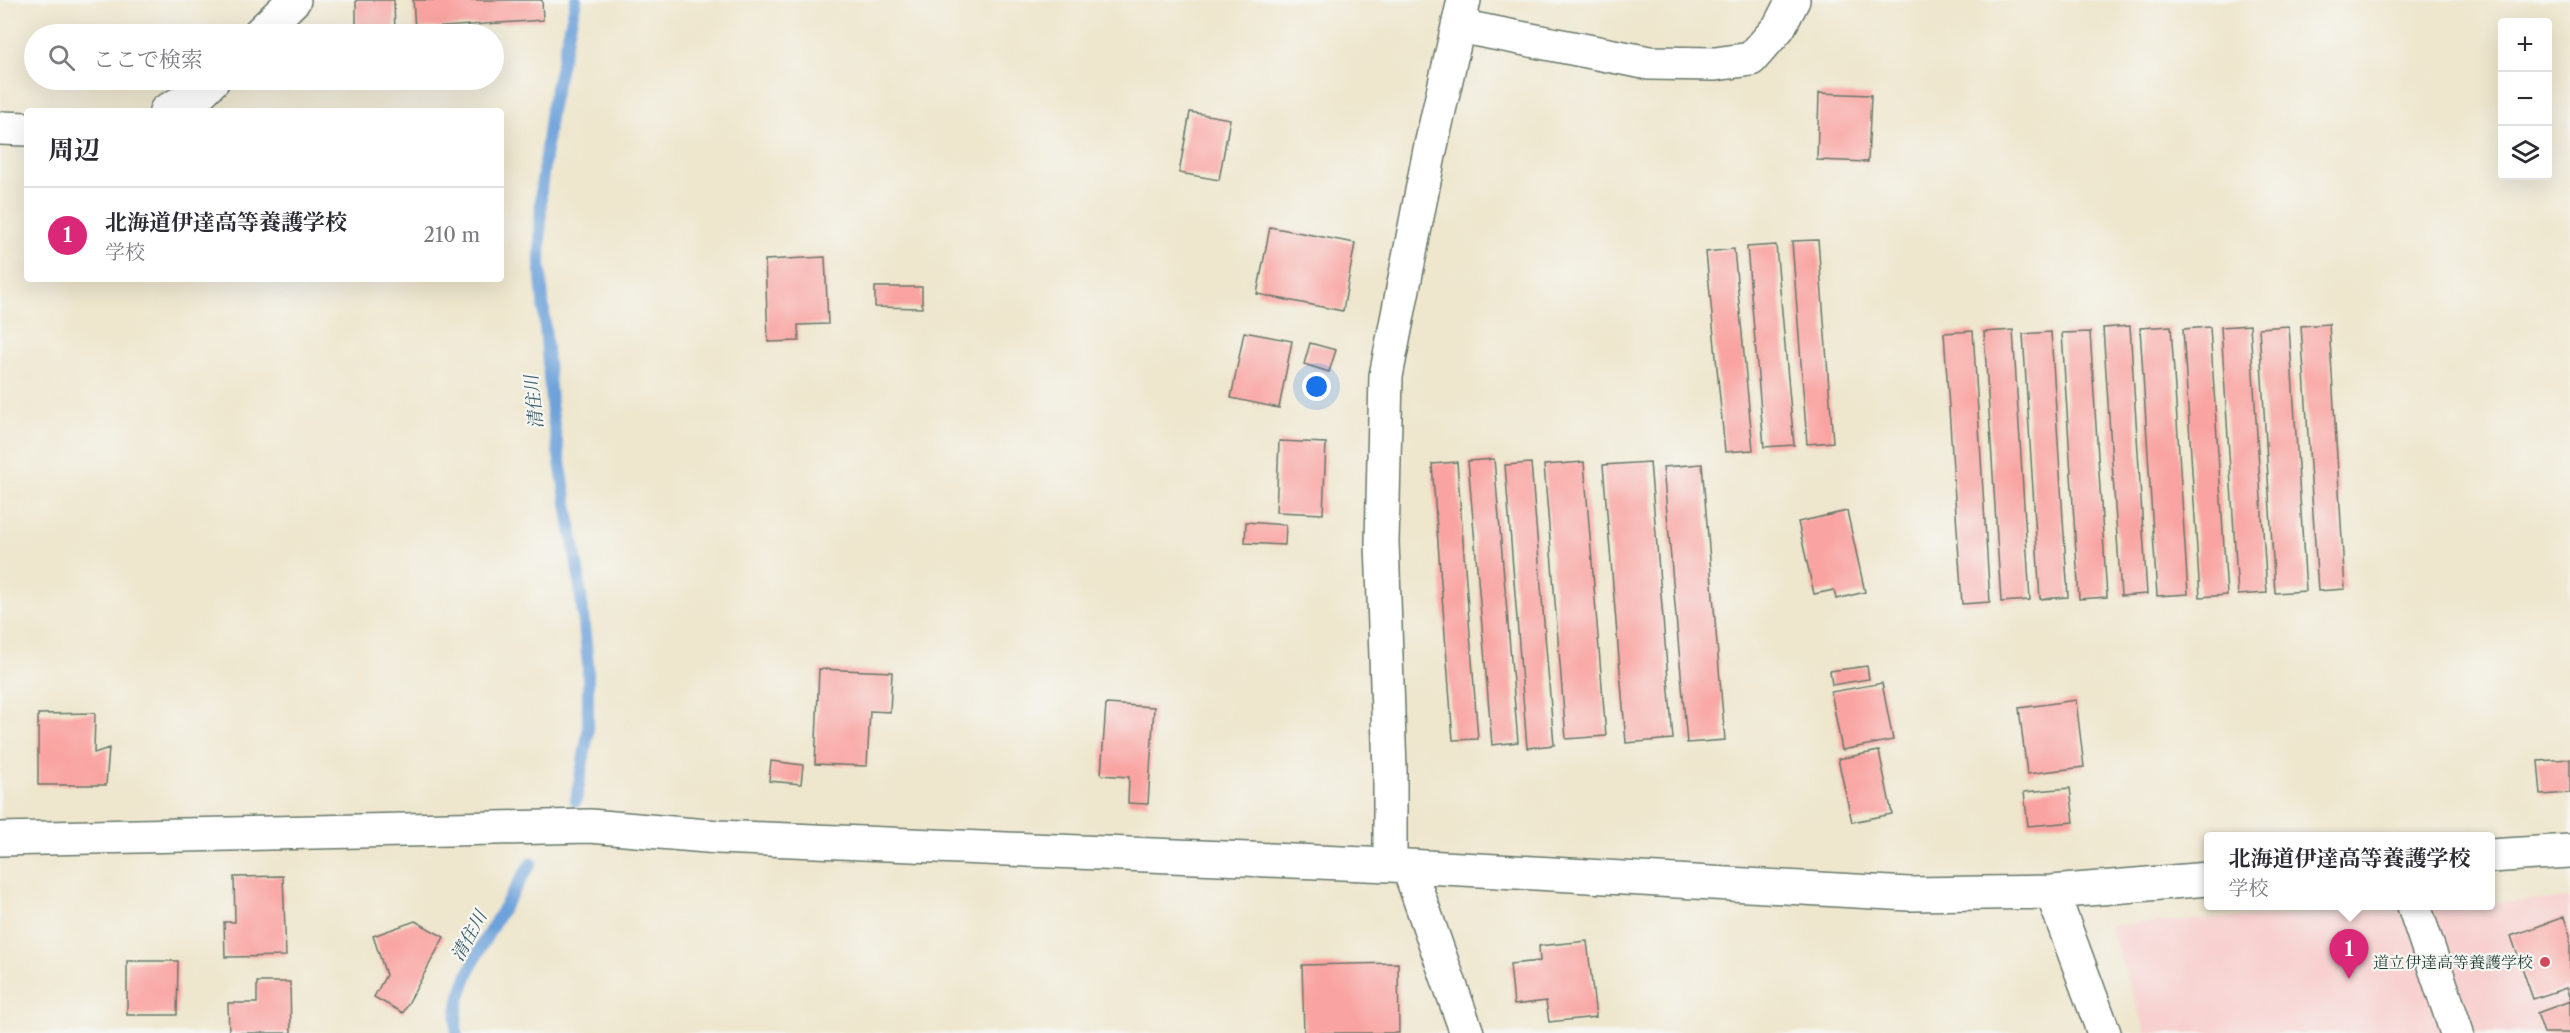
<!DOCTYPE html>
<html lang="ja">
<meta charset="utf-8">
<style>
:root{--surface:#fff;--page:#f7f7f7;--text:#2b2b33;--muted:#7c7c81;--line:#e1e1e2;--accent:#db2777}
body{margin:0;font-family:"Libre Caslon Text","Noto Serif JP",serif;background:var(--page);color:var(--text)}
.controls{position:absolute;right:18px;top:18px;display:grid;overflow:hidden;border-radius:6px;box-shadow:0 6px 24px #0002}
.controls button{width:54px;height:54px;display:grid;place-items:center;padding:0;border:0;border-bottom:2px solid var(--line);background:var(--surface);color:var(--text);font:30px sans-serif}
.you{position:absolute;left:1317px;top:387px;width:21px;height:21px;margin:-15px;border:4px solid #fff;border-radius:50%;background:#1a73e8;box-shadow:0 0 0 9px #1a73e833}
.badge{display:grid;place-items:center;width:39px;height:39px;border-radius:50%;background:var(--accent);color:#fff;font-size:20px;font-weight:700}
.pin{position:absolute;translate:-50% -50px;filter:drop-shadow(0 2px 3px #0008)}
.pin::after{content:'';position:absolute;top:32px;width:21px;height:18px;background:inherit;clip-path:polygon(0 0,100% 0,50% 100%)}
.popup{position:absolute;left:2204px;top:832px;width:291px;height:78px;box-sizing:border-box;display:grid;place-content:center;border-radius:6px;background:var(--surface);filter:drop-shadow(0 2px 4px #0005);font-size:20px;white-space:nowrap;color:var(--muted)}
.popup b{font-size:22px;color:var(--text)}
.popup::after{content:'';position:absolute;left:50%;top:100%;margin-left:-12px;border:12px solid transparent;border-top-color:var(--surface)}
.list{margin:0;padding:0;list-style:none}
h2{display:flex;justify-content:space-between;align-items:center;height:78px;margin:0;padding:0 24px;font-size:26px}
h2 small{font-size:20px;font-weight:400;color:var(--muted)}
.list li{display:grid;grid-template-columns:39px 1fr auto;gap:18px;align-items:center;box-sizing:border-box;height:96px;padding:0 24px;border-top:2px solid var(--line)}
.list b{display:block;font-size:22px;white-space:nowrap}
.list p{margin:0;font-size:20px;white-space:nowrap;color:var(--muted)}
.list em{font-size:20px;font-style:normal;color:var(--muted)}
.icon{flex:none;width:33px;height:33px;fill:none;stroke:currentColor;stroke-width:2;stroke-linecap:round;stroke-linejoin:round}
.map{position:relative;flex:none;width:2570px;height:1033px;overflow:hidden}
.search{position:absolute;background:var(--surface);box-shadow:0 6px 24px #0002;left:24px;top:24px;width:480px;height:66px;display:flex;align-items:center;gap:15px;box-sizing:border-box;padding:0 21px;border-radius:33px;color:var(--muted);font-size:22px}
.panel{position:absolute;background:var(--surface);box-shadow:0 6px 24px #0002;left:24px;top:108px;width:480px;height:174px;border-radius:6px}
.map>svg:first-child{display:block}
.built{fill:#f7d0cf}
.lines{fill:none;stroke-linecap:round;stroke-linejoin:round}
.stream{stroke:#6da2da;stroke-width:12}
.building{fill:#f9a4a2}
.minor-casing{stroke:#67786a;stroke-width:36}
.minor{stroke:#fff;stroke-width:33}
.poi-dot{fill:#d1495b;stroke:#f6f6f2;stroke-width:2}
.labels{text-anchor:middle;stroke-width:4.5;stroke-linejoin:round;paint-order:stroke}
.poi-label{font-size:16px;fill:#1f3d34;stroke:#f6f6f2;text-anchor:end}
.water-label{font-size:18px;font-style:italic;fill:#365b66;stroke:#f6f6f2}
</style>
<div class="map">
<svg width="2570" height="1033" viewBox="0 0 2570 1033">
<rect width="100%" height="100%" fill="#f6f6f2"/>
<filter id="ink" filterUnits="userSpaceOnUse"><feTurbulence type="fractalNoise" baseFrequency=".0167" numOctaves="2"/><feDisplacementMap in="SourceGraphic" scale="12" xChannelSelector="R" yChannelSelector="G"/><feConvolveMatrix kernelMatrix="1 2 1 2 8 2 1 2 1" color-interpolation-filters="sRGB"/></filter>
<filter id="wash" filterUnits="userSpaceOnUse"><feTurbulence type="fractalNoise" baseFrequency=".008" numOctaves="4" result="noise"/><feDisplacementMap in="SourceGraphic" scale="24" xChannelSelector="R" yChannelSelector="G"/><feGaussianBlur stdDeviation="1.35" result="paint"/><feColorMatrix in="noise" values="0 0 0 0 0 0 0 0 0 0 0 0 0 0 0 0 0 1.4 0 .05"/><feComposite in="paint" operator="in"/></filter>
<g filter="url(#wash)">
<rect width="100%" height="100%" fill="#eee6cd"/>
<!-- built -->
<path class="built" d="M2570 899V1033H2146L2109 925 2450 906H2490V903Z"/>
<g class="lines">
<!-- stream -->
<path class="stream" d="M576 801 588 733V664L579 577 552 413 540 264 541 189 551 110 576 0
M457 1033C448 986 507 904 531 863"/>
</g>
<g id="blocks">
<!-- building -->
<path class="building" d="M356 0H394L395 34H356Z
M413 0H542L543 20 415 29Z
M1819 93 1871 95 1868 162 1817 160Z
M1190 112 1230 119 1219 180 1179 173Z
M1270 227 1355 243 1343 311 1257 294Z
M1818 240 1833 442 1807 444 1792 241Z
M1776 245 1794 445 1764 447 1747 247Z
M1734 249 1753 450 1725 452 1706 252Z
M825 257 828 324 798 325 799 341 768 342 765 260Z
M875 287H922V308L875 307Z
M2329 324 2345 589 2318 591 2301 326Z
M2250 325 2267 593 2238 595 2221 327Z
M2130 326 2147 594 2121 596 2103 328Z
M2171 326 2188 594 2157 596 2140 328Z
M2289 326 2306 591 2275 593 2259 328Z
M2210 327 2227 595 2200 597 2183 329Z
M2013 330 2030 600 2001 602 1984 332Z
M1973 331 1990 602 1962 604 1944 333Z
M1244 332 1292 341 1279 408 1231 398Z
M2051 332 2068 597 2040 599 2023 334Z
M2090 332 2107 597 2079 599 2062 333Z
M1310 343 1336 350 1329 372 1304 364Z
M1279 441 1326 443 1323 514 1276 512Z
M1494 459 1518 742 1492 745 1468 461Z
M1457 462 1478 739 1453 740 1432 464Z
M1584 462 1606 736 1566 739 1544 465Z
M1650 462 1673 739 1626 743 1603 465Z
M1531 463 1554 745 1527 748 1505 465Z
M1702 464 1725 740 1687 743 1663 467Z
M1847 511 1865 592 1836 599 1834 590 1814 594 1798 522Z
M1246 522 1286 525 1285 545 1245 543Z
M1867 666 1869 679 1832 685 1830 671Z
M819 669 892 672 890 712 870 711 867 766 815 764Z
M1882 683 1893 740 1842 750 1831 692Z
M2076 700 2084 767 2027 774 2019 708Z
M1106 704 1154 707 1148 804 1128 803 1129 777 1101 775Z
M95 713 94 753 109 748 106 785H38V714Z
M1879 751 1892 814 1852 822 1838 759Z
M2570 759V793L2541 795 2538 761Z
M771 761 803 765 801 784 769 781Z
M2070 788 2074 822 2028 826 2024 792Z
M283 876 286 956 225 957 224 922H235L234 877Z
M2564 917 2570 935V999L2566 988 2533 999 2511 936Z
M415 921 444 937 403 1013 374 997 386 975 373 936Z
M1587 941 1596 1017 1549 1022 1546 1001 1514 1005 1510 964 1540 961 1539 946Z
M127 961H178L177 1015H127Z
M1398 963 1399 1033H1304L1302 965Z
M257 982H290L291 1033H229L228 1003H257Z
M2570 1001V1033H2544L2537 1013Z"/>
</g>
</g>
<g filter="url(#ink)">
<use href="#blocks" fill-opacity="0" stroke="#67786a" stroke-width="1.5"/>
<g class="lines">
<defs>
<path id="minor" d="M1458 26 1649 63 1715 64 1751 59 1779 27 1793 0
M259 34 294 0
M166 111 201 92 213 80
M0 128 27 129
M0 839 590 826 718 837 1390 865 1909 894 2052 892 2208 879
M2490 856 2570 851
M1390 865V770L1382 542 1386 376 1430 150 1464 0
M1408 866 1467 1033
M2052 892 2104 1033
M2414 906 2457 1033"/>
</defs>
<!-- minor casing -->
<use href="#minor" class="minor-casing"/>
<!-- minor -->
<use href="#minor" class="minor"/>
</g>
</g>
<!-- markers -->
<circle class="poi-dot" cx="2545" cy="962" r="6"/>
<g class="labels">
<!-- poi labels -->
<g class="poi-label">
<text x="2533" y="968">道立伊達高等養護学校</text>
</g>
<!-- water labels -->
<g class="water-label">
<text transform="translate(534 402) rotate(-96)" y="6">清住川</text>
<text transform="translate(469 936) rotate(-61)" y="6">清住川</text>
</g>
</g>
</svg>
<div class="controls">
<button>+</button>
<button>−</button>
<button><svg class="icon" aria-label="layers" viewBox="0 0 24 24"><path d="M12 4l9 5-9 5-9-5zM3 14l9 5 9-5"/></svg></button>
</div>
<div class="you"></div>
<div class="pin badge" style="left:2349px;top:979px">1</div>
<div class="popup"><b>北海道伊達高等養護学校</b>学校</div>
<div class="search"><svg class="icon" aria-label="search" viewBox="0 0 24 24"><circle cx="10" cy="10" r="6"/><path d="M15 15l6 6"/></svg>ここで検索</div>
<section class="panel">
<h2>周辺<small></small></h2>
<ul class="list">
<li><span class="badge">1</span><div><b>北海道伊達高等養護学校</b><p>学校</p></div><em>210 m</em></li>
</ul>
</section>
</div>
